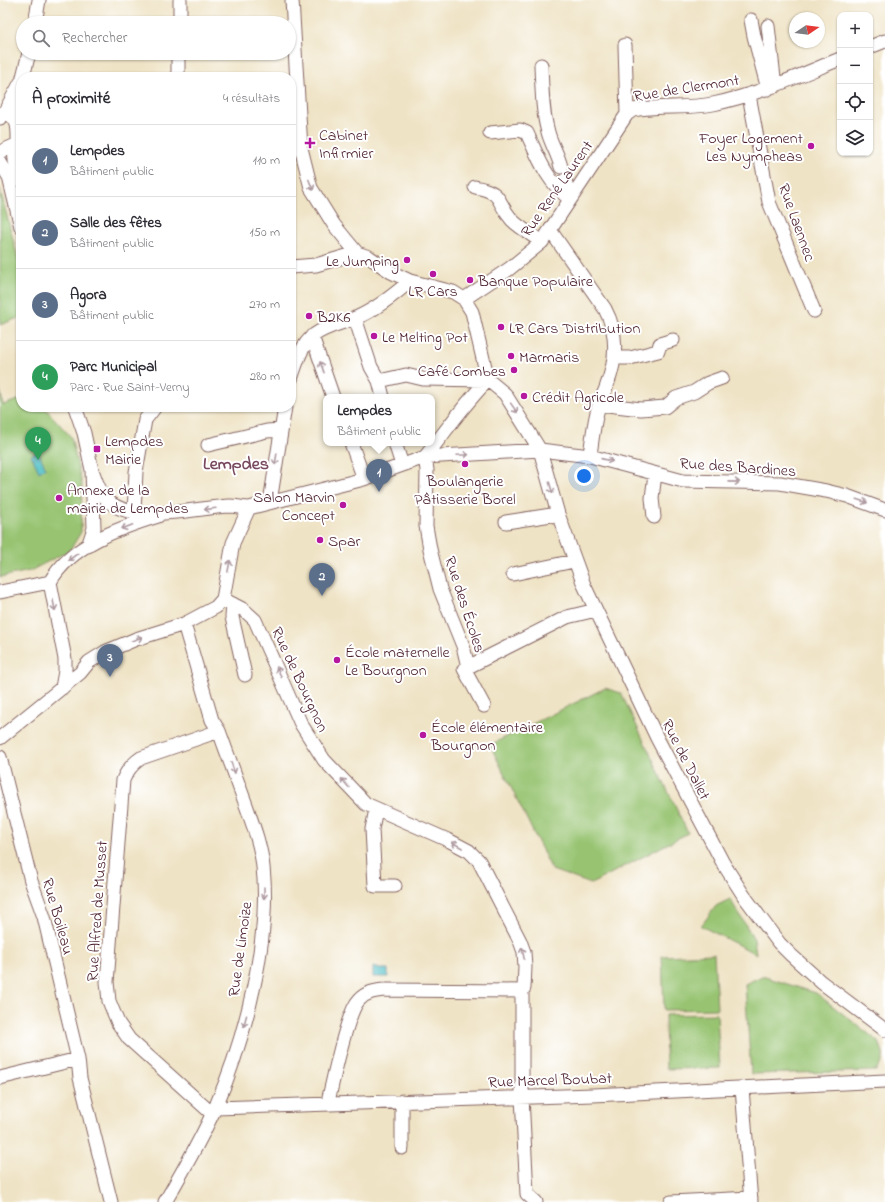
<!DOCTYPE html>
<html lang="fr">
<meta charset="utf-8">
<style>
:root{--surface:#fff;--page:#f2f2f3;--text:#2b2b33;--muted:#7c7c81;--line:#e1e1e2;--accent:#b5179e}
body{margin:0;font-family:"Indie Flower",sans-serif;background:var(--page);color:var(--text)}
.controls{position:absolute;right:12px;top:12px;display:grid;overflow:hidden;border-radius:8px;box-shadow:0 1px 3px #0004}
.controls button{width:36px;height:36px;display:grid;place-items:center;padding:0;border:0;border-bottom:1px solid var(--line);background:var(--surface);color:var(--text);font:20px sans-serif}
.compass{position:absolute;left:789px;top:12px;width:36px;height:36px;border-radius:50%;background:var(--surface);box-shadow:0 1px 3px #0004;rotate:77deg}
.you{position:absolute;left:584px;top:476px;width:14px;height:14px;margin:-10px;border:3px solid #fff;border-radius:50%;background:#1a73e8;box-shadow:0 0 0 6px #1a73e833}
.badge{display:grid;place-items:center;width:26px;height:26px;border-radius:50%;background:var(--accent);color:#fff;font-size:13px;font-weight:700}
.pin{position:absolute;translate:-50% -33px;filter:drop-shadow(0 1px 2px #0008)}
.pin::after{content:'';position:absolute;top:21px;width:14px;height:12px;background:inherit;clip-path:polygon(0 0,100% 0,50% 100%)}
.popup{position:absolute;left:323px;top:394px;width:112px;height:52px;box-sizing:border-box;display:grid;place-content:center;border-radius:8px;background:var(--surface);filter:drop-shadow(0 1px 3px #0005);font-size:13px;white-space:nowrap;color:var(--muted)}
.popup b{font-size:15px;color:var(--text)}
.popup::after{content:'';position:absolute;left:50%;top:100%;margin-left:-8px;border:8px solid transparent;border-top-color:var(--surface)}
.list{margin:0;padding:0;list-style:none}
h2{display:flex;justify-content:space-between;align-items:center;height:52px;margin:0;padding:0 16px;font-size:17px}
h2 small{font-size:13px;font-weight:400;color:var(--muted)}
.list li{display:grid;grid-template-columns:26px 1fr auto;gap:12px;align-items:center;box-sizing:border-box;height:72px;padding:0 16px;border-top:1px solid var(--line)}
.list b{display:block;font-size:15px;white-space:nowrap}
.list p{margin:0;font-size:13px;white-space:nowrap;color:var(--muted)}
.list em{font-size:13px;font-style:normal;color:var(--muted)}
.icon{flex:none;width:22px;height:22px;fill:none;stroke:currentColor;stroke-width:2;stroke-linecap:round;stroke-linejoin:round}
.map{position:relative;flex:none;width:885px;height:1202px;overflow:hidden}
.search{position:absolute;background:var(--surface);box-shadow:0 1px 3px #0004;left:16px;top:16px;width:280px;height:44px;display:flex;align-items:center;gap:10px;box-sizing:border-box;padding:0 14px;border-radius:22px;color:var(--muted);font-size:15px}
.panel{position:absolute;background:var(--surface);box-shadow:0 1px 3px #0004;left:16px;top:72px;width:280px;height:340px;border-radius:16px}
.map>svg:first-child{display:block}
.green{fill:#98c472;stroke:#71724e}
.water{fill:#50bfc6;stroke:#4d6f78}
.lines{fill:none;stroke-linecap:round;stroke-linejoin:round}
.minor-casing{stroke:#846461;stroke-width:15}
.minor{stroke:#fff;stroke-width:13}
.oneway{stroke:#ae9aa0}
.poi-dot{fill:#b5179e;stroke:#fff;stroke-width:1.5}
.labels{text-anchor:middle;stroke-width:4;stroke-linejoin:round;paint-order:stroke}
.street-label{font-size:16px;fill:#4a1f2b;stroke:#fff}
.poi-label{font-size:16px;fill:#4a1f2b;stroke:#fff;text-anchor:start}
.quarter-label{font-size:18px;font-weight:bold;fill:#794a5f;stroke:#fff}
</style>
<div class="map">
<svg width="885" height="1202" viewBox="0 0 885 1202">
<rect width="100%" height="100%" fill="#fff"/>
<filter id="ink" filterUnits="userSpaceOnUse"><feTurbulence type="fractalNoise" baseFrequency=".025" numOctaves="2"/><feDisplacementMap in="SourceGraphic" scale="8" xChannelSelector="R" yChannelSelector="G"/><feConvolveMatrix kernelMatrix="1 2 1 2 8 2 1 2 1" color-interpolation-filters="sRGB"/></filter>
<filter id="wash" filterUnits="userSpaceOnUse"><feTurbulence type="fractalNoise" baseFrequency=".012" numOctaves="4" result="noise"/><feDisplacementMap in="SourceGraphic" scale="16" xChannelSelector="R" yChannelSelector="G"/><feGaussianBlur stdDeviation="0.9" result="paint"/><feColorMatrix in="noise" values="0 0 0 0 0 0 0 0 0 0 0 0 0 0 0 0 0 1.4 0 .05"/><feComposite in="paint" operator="in"/></filter>
<g filter="url(#wash)">
<rect width="100%" height="100%" fill="#efe3c5"/>
<!-- green -->
<path class="green" d="M0 189 21 270V317L0 325Z
M0 389 3 405 21 399V407H44L71 437 82 484 81 532 70 550 30 571 0 577Z
M605 688 621 693 688 833 591 884 552 870 490 745Z
M730 899 754 939 756 954 701 926 716 906Z
M714 954 717 1009 664 1010 662 956Z
M762 976 816 993 879 1042C885 1057 885 1058 876 1071L751 1074 745 984Z
M717 1014 720 1068 666 1069 665 1015Z"/>
<!-- water -->
<path class="water" d="M38 452 46 468 39 472 31 455Z
M373 967H377L378 969H388V977H373Z"/>
</g>
<g filter="url(#ink)">
<g class="lines">
<defs>
<path id="minor" d="M292 0 301 148 311 188 334 225 357 253 369 257 391 272 410 281 453 292 464 299 472 312 488 380 505 394 540 450 558 514 584 585 657 738 723 863 744 896 779 943 791 955 821 982 885 1030
M751 20 754 36 768 89
M35 23 39 0
M180 23V0
M768 26 775 86
M625 45 627 114
M870 47 885 41
M178 53V77
M541 65C542 87 542 111 548 132 551 144 558 154 561 167
M23 77 29 53
M749 95 769 202 814 311
M4 113 21 82
M0 118 4 113C20 116 18 131 18 144L0 152
M17 121 21 102
M490 133 520 130 527 133C538 157 547 182 570 199
M14 147 15 161 21 180
M0 162 9 177 21 227
M565 180 570 199
M475 187C505 193 495 201 512 220 520 228 532 235 542 242
M550 230 605 309C618 333 617 359 607 385 605 392 601 398 599 405 594 421 592 439 590 456
M291 267 316 265 357 253
M464 299 509 269 542 242 627 114 633 110C659 105 687 109 713 104 757 95 798 76 840 59
M355 318 371 367 379 381 383 397
M312 336 333 397
M615 358H630L658 351 660 344 673 340
M291 379C296 365 301 345 313 336 325 326 344 323 358 317 378 308 394 295 410 281
M379 381 406 375 423 379 488 380
M599 404 641 409 665 407 676 398 694 392 708 383 722 378
M75 407 84 433 92 470 94 528 88 546
M351 443 364 479
M395 443 402 465
M208 445 267 431 281 430
M425 457 427 470 426 526 430 549 440 589 463 646 468 667
M425 457C446 431 464 404 488 380
M92 470C95 478 98 488 103 495 125 528 198 507 230 506 236 506 243 508 249 508L364 479 425 457 540 450 590 456 683 481 780 483 826 491 847 496 885 510
M270 502 285 407
M134 512 136 472 145 420 155 407
M654 517 652 498 655 474
M506 522 558 514
M513 574 574 561
M0 592 50 582
M223 599 244 610 255 620 301 724 324 760 366 804 450 841 469 851 479 861 520 941 524 952 525 967 524 988 522 991V1097L527 1194 536 1202
M233 604 232 617 245 675
M62 688 65 671V659L50 582C71 545 119 528 158 516
M484 706 464 669 567 617 596 610
M0 738 80 673 89 662 105 652 136 639 184 624 216 607 223 599 233 543 249 508
M0 757 31 881 44 917 78 1059 80 1078 111 1202
M376 809 372 829 375 886H395
M0 1078 78 1059
M742 1088 751 1202
M402 1101V1148
M330 1104 329 1097C334 1077 347 1012 359 1000 366 992 375 991 384 990L522 991
M216 1108 593 1095 885 1081
M213 1112 208 1110 129 1039 118 1023 109 1001 107 982 123 780C127 770 132 764 141 758L219 731
M165 1202C183 1171 202 1138 216 1106 245 1039 271 939 263 867 261 846 253 825 246 805 237 781 228 756 219 731L212 720 184 624
M671 1202 751 1198"/>
</defs>
<!-- minor casing -->
<use href="#minor" class="minor-casing"/>
<!-- minor -->
<use href="#minor" class="minor"/>
</g>
<!-- one-way arrows -->
<defs><path id="oneway-shaft" d="M-6 0H5M1.5-3L5.5 0L1.5 3" fill="none" stroke-width="1.6" stroke-linecap="round" stroke-linejoin="round"/></defs>
<g class="oneway">
<use href="#oneway-shaft" transform="translate(311 185) rotate(68)"/>
<use href="#oneway-shaft" transform="translate(322 367) rotate(-110)"/>
<use href="#oneway-shaft" transform="translate(514 408) rotate(55)"/>
<use href="#oneway-shaft" transform="translate(463 455) rotate(-3)"/>
<use href="#oneway-shaft" transform="translate(276 459) rotate(99)"/>
<use href="#oneway-shaft" transform="translate(607 460) rotate(13)"/>
<use href="#oneway-shaft" transform="translate(734 482) rotate(1)"/>
<use href="#oneway-shaft" transform="translate(551 488) rotate(74)"/>
<use href="#oneway-shaft" transform="translate(862 501) rotate(18)"/>
<use href="#oneway-shaft" transform="translate(210 509) rotate(173)"/>
<use href="#oneway-shaft" transform="translate(127 527) rotate(159)"/>
<use href="#oneway-shaft" transform="translate(73 557) rotate(143)"/>
<use href="#oneway-shaft" transform="translate(229 566) rotate(-79)"/>
<use href="#oneway-shaft" transform="translate(54 605) rotate(79)"/>
<use href="#oneway-shaft" transform="translate(137 639) rotate(-20)"/>
<use href="#oneway-shaft" transform="translate(279 672) rotate(-113)"/>
<use href="#oneway-shaft" transform="translate(233 768) rotate(71)"/>
<use href="#oneway-shaft" transform="translate(345 783) rotate(-132)"/>
<use href="#oneway-shaft" transform="translate(457 845) rotate(-150)"/>
<use href="#oneway-shaft" transform="translate(264 893) rotate(90)"/>
<use href="#oneway-shaft" transform="translate(523 953) rotate(-101)"/>
<use href="#oneway-shaft" transform="translate(245 1021) rotate(105)"/>
</g>
</g>
<!-- markers -->
<g class="poi-dot">
<path d="M308 137h4v4h4v4h-4v4h-4v-4h-4v-4h4z"/>
<circle cx="811" cy="146" r="4"/>
<circle cx="407" cy="260" r="4"/>
<circle cx="433" cy="274" r="4"/>
<circle cx="470" cy="280" r="4"/>
<circle cx="309" cy="316" r="4"/>
<circle cx="501" cy="327" r="4"/>
<circle cx="374" cy="336" r="4"/>
<circle cx="511" cy="356" r="4"/>
<circle cx="514" cy="370" r="4"/>
<circle cx="524" cy="396" r="4"/>
<rect x="93" y="445" width="8" height="8" rx="2"/>
<circle cx="465" cy="464" r="4"/>
<circle cx="59" cy="498" r="4"/>
<circle cx="343" cy="505" r="4"/>
<circle cx="320" cy="540" r="4"/>
<circle cx="337" cy="660" r="4"/>
<circle cx="423" cy="735" r="4"/>
</g>
<g class="labels">
<!-- street labels -->
<g class="street-label">
<text transform="translate(686 87) rotate(-9)" y="6">Rue de Clermont</text>
<text transform="translate(556 188) rotate(-55)" y="6">Rue René Laurent</text>
<text transform="translate(798 222) rotate(70)" y="6">Rue Laennec</text>
<text transform="translate(738 466) rotate(4)" y="6">Rue des Bardines</text>
<text transform="translate(466 604) rotate(72)" y="6">Rue des Écoles</text>
<text transform="translate(301 679) rotate(65)" y="6">Rue de Bourgnon</text>
<text transform="translate(687 759) rotate(63)" y="6">Rue de Dallet</text>
<text transform="translate(96 911) rotate(-86)" y="6">Rue Alfred de Musset</text>
<text transform="translate(59 916) rotate(74)" y="6">Rue Boileau</text>
<text transform="translate(239 949) rotate(-82)" y="6">Rue de Limoize</text>
<text transform="translate(550 1079) rotate(-2)" y="6">Rue Marcel Boubat</text>
</g>
<!-- poi labels -->
<g class="poi-label">
<text x="319" y="140">Cabinet<tspan x="319" dy="18">Infirmier</tspan></text>
<text x="803" y="143" text-anchor="end">Foyer Logement<tspan x="803" dy="18">Les Nympheas</tspan></text>
<text x="399" y="266" text-anchor="end">Le Jumping</text>
<text x="478" y="286">Banque Populaire</text>
<text x="433" y="296" text-anchor="middle">LR Cars</text>
<text x="317" y="322">B2K6</text>
<text x="509" y="333">LR Cars Distribution</text>
<text x="382" y="342">Le Melting Pot</text>
<text x="519" y="362">Marmaris</text>
<text x="506" y="376" text-anchor="end">Café Combes</text>
<text x="532" y="402">Crédit Agricole</text>
<text x="105" y="446">Lempdes<tspan x="105" dy="18">Mairie</tspan></text>
<text x="465" y="486" text-anchor="middle">Boulangerie<tspan x="465" dy="18">Pâtisserie Borel</tspan></text>
<text x="67" y="495">Annexe de la<tspan x="67" dy="18">mairie de Lempdes</tspan></text>
<text x="335" y="502" text-anchor="end">Salon Marvin<tspan x="335" dy="18">Concept</tspan></text>
<text x="328" y="546">Spar</text>
<text x="345" y="657">École maternelle<tspan x="345" dy="18">Le Bourgnon</tspan></text>
<text x="431" y="732">École élémentaire<tspan x="431" dy="18">Bourgnon</tspan></text>
</g>
<!-- quarter labels -->
<g class="quarter-label">
<text x="236" y="469">Lempdes</text>
</g>
</g>
</svg>
<div class="controls">
<button>+</button>
<button>−</button>
<button><svg class="icon" aria-label="locate" viewBox="0 0 24 24"><circle cx="12" cy="12" r="6"/><path d="M12 2v4M12 18v4M2 12h4M18 12h4"/></svg></button>
<button><svg class="icon" aria-label="layers" viewBox="0 0 24 24"><path d="M12 4l9 5-9 5-9-5zM3 14l9 5 9-5"/></svg></button>
</div>
<svg class="compass" viewBox="-18 -18 36 36"><path d="M0-13l5 13h-10z" fill="#e53935"/><path d="M0 13l5-13h-10z" fill="#7c7c81"/></svg>
<div class="you"></div>
<div class="pin badge" style="left:379px;top:492px;background:#5c6f8a">1</div>
<div class="popup"><b>Lempdes</b>Bâtiment public</div>
<div class="pin badge" style="left:322px;top:596px;background:#5c6f8a">2</div>
<div class="pin badge" style="left:110px;top:677px;background:#5c6f8a">3</div>
<div class="pin badge" style="left:38px;top:460px;background:#2e9e5b">4</div>
<div class="search"><svg class="icon" aria-label="search" viewBox="0 0 24 24"><circle cx="10" cy="10" r="6"/><path d="M15 15l6 6"/></svg>Rechercher</div>
<section class="panel">
<h2>À proximité<small>4 résultats</small></h2>
<ul class="list">
<li><span class="badge" style="background:#5c6f8a">1</span><div><b>Lempdes</b><p>Bâtiment public</p></div><em>110 m</em></li>
<li><span class="badge" style="background:#5c6f8a">2</span><div><b>Salle des fêtes</b><p>Bâtiment public</p></div><em>150 m</em></li>
<li><span class="badge" style="background:#5c6f8a">3</span><div><b>Agora</b><p>Bâtiment public</p></div><em>270 m</em></li>
<li><span class="badge" style="background:#2e9e5b">4</span><div><b>Parc Municipal</b><p>Parc · Rue Saint-Verny</p></div><em>280 m</em></li>
</ul>
</section>
</div>
